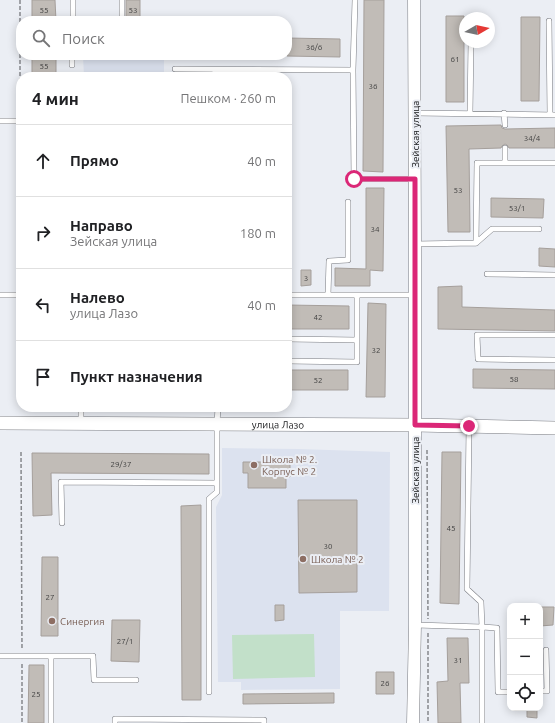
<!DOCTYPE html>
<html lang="ru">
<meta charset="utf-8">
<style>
:root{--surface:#fff;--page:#f2f2f2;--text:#202124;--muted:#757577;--line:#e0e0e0}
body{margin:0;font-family:Ubuntu,sans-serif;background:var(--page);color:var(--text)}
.controls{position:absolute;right:12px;bottom:12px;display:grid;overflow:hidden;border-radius:8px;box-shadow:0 2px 10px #0003}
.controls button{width:36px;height:36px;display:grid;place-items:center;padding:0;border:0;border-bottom:1px solid var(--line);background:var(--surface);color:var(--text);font:20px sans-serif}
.compass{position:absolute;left:459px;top:12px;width:36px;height:36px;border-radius:50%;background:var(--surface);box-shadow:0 2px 10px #0003;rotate:81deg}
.stop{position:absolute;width:12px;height:12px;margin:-9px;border:3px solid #db2777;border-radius:50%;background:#fff}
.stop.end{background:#db2777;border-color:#fff;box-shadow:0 1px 4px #0008}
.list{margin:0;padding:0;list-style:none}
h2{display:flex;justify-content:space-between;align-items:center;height:52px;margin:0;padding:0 16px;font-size:17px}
h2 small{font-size:13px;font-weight:400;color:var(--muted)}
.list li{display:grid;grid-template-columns:26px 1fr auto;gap:12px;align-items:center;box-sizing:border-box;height:72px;padding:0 16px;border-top:1px solid var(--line)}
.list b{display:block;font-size:15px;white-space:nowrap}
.list p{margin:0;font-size:13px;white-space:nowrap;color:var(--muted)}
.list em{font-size:13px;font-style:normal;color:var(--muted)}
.icon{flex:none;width:22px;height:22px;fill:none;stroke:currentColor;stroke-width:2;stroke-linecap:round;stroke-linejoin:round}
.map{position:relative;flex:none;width:555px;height:723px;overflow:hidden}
.search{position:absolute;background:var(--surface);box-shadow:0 2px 10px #0003;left:16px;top:16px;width:276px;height:44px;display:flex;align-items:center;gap:10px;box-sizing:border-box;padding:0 14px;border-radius:16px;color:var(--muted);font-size:15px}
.panel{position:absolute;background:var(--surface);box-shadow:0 2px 10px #0003;left:16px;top:72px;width:276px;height:340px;border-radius:16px}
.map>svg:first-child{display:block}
.built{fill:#dce2ef}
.green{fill:#c2e0c9}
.building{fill:#c1bcb7;stroke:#a59f9b}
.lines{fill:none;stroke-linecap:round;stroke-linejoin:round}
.service-casing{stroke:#797b81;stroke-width:6}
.tertiary-casing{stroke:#797b81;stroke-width:13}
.secondary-casing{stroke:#797b81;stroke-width:14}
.path{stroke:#86888c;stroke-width:1.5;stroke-dasharray:4 2;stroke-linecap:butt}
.service{stroke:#fff;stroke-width:5}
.tertiary{stroke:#fff;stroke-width:12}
.secondary{stroke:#fff;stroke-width:13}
.route{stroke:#db2777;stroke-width:5}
.education-dot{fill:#8d6e63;stroke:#ebeef4;stroke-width:1.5}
.labels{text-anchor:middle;stroke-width:4;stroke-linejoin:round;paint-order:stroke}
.number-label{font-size:8px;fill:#404040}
.street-label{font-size:10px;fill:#151618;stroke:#ebeef4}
.education-label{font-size:10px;fill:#785e54;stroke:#ebeef4;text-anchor:start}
</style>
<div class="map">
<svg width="555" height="723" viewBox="0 0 555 723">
<rect width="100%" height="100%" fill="#ebeef4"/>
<!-- built -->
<path class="built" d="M83 55H164V77H84Z
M222 448 298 449 390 452 389 611H340V689L241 690V682H218L216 507 222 495Z"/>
<!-- green -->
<path class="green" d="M314 634 315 677 233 679 232 635Z"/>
<!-- building -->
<path class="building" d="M32 0H55L56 21H32Z
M126 0H140V21H126Z
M364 0H384L383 172 363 171Z
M446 16H464V102H446Z
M521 17H540L539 101H521Z
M287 38 340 39V57L287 56Z
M32 55H56V77H32Z
M501 125 502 128 505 129 555 128V148H509L507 145 505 144 502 146 501 148 469 149 470 232H448L446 126Z
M366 188H384L383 271 370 270V286H335V268L366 269Z
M491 198 544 199 543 218 491 217Z
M539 248 555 249V267L539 266Z
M301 270H311V285L301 286Z
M462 286V307L555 310V331L438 329V287Z
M368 303 386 304 385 397H366Z
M287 305 349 306V329H287Z
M473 369 555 370V389L473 388Z
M287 370H348V390H287Z
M442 452H461L459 604 440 603Z
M32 453 209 454V474L51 473 52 515 33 516Z
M243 462H290V477H286V488H248V473H243Z
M298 500H357V592L299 593Z
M201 505V700H182L181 506Z
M42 557H58V636H41Z
M275 605H284V620L275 621Z
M540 607H554L553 625 540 626Z
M112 620H140L139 662 111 661Z
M447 638H468L469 683H460L461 723H438L437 682 448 681Z
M29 665H44V723H28Z
M376 672H394V694H376Z
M334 693V703L243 704V694Z
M527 708H537V718L527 717Z"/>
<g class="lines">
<defs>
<path id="service" d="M122 0V20
M355 0 353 70 354 179H414
M73 21V0
M549 21 550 115
M72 65V55
M175 69 353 70
M215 77V70
M415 113 555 115
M470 113 471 42
M504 113 505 125
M0 121H21
M505 163H555
M348 202V260L329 261 328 295H414
M476 243 492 229H539
M415 244 476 243 477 163H505V148
M487 274 555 275
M0 295H21
M287 295H328
M555 335H477L478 359 555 360
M287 339 357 340
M287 361 357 362V295
M81 422V407
M62 523 61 482 217 483
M416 625 482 627 481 602 467 589 469 427
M0 656H51V723
M51 656H93L94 680H136
M540 691H547L546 650
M209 692V499L217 492V424L218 407
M115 723V719L264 720V723
M482 723V627L497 628 498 692H510"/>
<path id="tertiary" d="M413 723 415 625V244L414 0"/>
<g id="secondary">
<path id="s1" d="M0 423 415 425 555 428"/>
</g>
</defs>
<!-- service casing -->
<use href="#service" class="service-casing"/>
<!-- tertiary casing -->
<use href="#tertiary" class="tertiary-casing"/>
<!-- secondary casing -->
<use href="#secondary" class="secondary-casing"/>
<!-- path -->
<path class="path" d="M20 0V114
M20 128V288
M20 302V398
M427 450 428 619
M21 452 22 650
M428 633V723
M22 664V723"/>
<!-- service -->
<use href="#service" class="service"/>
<!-- tertiary -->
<use href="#tertiary" class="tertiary"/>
<!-- secondary -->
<use href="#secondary" class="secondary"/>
</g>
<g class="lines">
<!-- route -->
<path class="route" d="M354 179H415V425L469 426"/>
</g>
<!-- markers -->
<g class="education-dot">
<circle cx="254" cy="465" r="4"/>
<circle cx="303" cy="559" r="4"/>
<circle cx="52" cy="621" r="4"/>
</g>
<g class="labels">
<!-- number labels -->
<g class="number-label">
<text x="44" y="13">55</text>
<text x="133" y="13">53</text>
<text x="314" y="50">36/6</text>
<text x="455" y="62">61</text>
<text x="44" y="69">55</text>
<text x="373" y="89">36</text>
<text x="532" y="141">34/4</text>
<text x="458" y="193">53</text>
<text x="517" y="211">53/1</text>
<text x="375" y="232">34</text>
<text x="306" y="281">3</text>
<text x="318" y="320">42</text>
<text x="376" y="353">32</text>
<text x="514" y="382">58</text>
<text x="318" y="383">52</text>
<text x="121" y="467">29/37</text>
<text x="451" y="531">45</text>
<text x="328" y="549">30</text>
<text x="50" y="600">27</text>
<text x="125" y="644">27/1</text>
<text x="458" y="663">31</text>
<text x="385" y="686">26</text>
<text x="36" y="697">25</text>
</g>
<!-- street labels -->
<g class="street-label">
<text transform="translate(415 134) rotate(-90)" y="4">Зейская улица</text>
<text dy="4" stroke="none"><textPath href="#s1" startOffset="278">улица Лазо</textPath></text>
<text transform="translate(415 470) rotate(-90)" y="4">Зейская улица</text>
</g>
<!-- education labels -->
<g class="education-label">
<text x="262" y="463">Школа № 2.<tspan x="262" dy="12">Корпус № 2</tspan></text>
<text x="311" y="563">Школа № 2</text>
<text x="60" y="625">Синергия</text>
</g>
</g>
</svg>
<div class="controls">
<button>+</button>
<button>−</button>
<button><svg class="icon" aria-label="locate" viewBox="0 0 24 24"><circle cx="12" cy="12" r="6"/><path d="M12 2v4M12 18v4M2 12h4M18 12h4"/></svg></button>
</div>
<svg class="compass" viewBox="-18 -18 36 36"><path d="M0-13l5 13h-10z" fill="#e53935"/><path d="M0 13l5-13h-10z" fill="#757577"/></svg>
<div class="stop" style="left:354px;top:179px"></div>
<div class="stop end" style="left:469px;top:426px"></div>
<div class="search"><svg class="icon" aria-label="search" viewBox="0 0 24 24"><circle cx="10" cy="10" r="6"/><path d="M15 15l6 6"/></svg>Поиск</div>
<section class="panel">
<h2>4 мин<small>Пешком · 260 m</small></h2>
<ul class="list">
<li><svg class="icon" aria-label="ahead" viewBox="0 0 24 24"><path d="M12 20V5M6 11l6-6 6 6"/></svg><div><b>Прямо</b></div><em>40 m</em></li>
<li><svg class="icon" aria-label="right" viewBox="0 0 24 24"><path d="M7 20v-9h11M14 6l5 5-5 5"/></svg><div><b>Направо</b><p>Зейская улица</p></div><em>180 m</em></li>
<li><svg class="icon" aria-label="left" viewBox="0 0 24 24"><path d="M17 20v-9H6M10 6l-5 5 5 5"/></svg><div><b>Налево</b><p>улица Лазо</p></div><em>40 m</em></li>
<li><svg class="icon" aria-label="arrive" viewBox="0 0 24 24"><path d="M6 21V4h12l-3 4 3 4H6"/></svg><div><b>Пункт назначения</b></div></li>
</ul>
</section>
</div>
